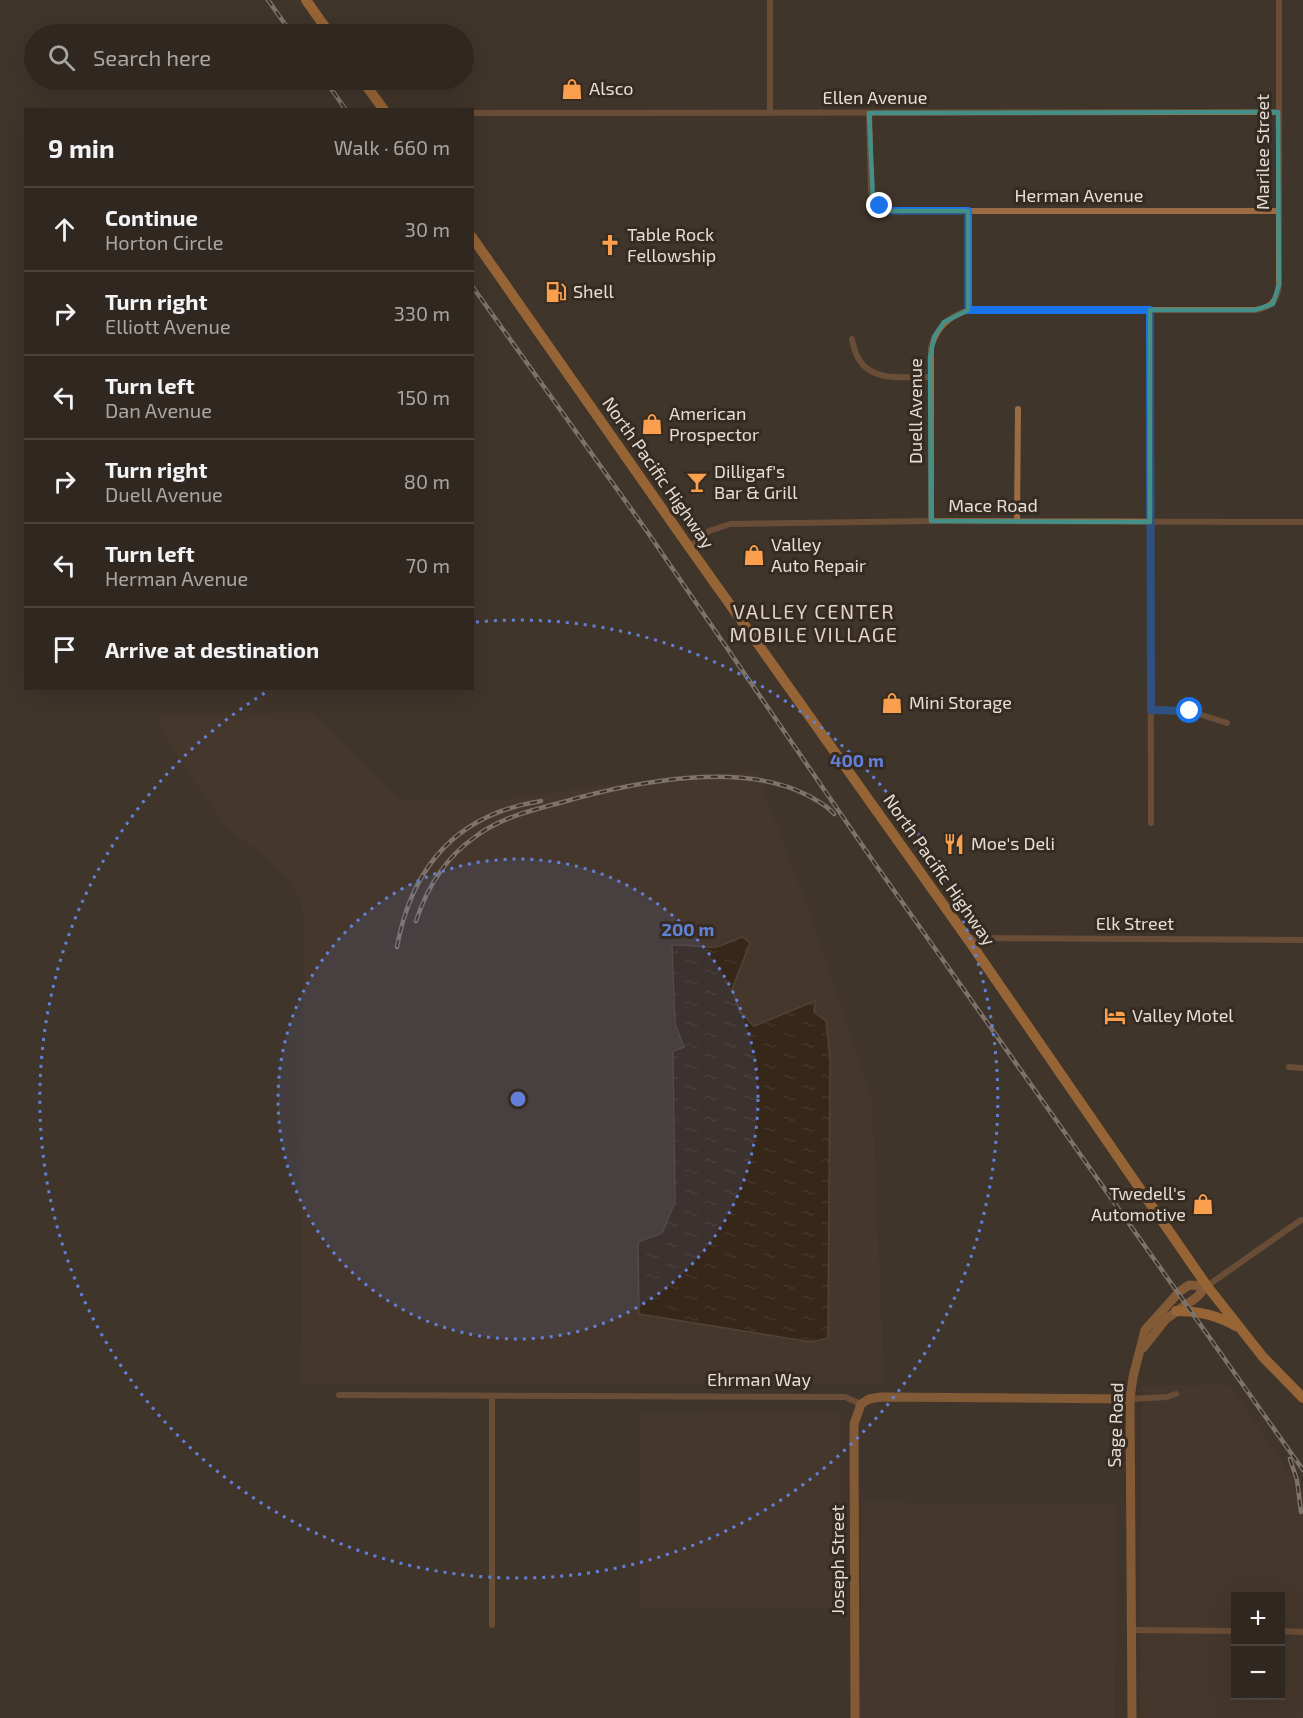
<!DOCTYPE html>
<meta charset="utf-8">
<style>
:root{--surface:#302820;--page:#3c342d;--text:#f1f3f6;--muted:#a8a6a5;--line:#4b443e}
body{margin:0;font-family:"Exo 2",sans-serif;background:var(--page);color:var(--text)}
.controls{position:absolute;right:18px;bottom:18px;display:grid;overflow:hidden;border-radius:0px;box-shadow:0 6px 24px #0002}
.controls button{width:54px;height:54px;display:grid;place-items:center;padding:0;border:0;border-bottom:2px solid var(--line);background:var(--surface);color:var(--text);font:30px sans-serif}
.stop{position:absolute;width:18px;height:18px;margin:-14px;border:4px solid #1a73e8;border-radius:50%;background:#fff}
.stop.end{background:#1a73e8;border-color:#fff;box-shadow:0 2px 6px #0008}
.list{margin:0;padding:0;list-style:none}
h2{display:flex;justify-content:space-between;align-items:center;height:78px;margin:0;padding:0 24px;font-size:26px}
h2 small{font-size:20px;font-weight:400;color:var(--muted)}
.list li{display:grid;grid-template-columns:39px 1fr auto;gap:18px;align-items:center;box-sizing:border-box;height:84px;padding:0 24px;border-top:2px solid var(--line)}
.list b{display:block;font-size:22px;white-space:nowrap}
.list p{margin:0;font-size:20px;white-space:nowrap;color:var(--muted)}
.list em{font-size:20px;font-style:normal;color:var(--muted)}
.icon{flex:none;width:33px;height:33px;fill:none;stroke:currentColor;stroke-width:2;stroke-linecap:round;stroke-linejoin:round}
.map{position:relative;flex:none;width:1303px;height:1718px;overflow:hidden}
.search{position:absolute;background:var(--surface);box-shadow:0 6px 24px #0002;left:24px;top:24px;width:450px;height:66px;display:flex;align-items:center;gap:15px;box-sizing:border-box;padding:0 21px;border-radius:33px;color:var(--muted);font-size:22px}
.panel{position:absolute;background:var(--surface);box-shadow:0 6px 24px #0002;left:24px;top:108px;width:450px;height:582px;border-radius:0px}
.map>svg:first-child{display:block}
.built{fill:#4c3b2d;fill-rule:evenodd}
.water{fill:url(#water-ripples);stroke:#655243;stroke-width:1.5}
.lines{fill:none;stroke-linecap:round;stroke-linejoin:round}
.street{stroke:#9b6c44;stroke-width:6}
.secondary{stroke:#d38844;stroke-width:9}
.primary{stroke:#fe9d40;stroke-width:10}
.rail-casing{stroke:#c7beb8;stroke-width:4.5}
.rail{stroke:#362b21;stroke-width:2;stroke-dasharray:7;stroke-linecap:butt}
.route{stroke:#1a73e8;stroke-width:8}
.marked{fill:none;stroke:#449088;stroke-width:4.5;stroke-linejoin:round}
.ring{fill:none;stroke:#6380d8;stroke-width:3;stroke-dasharray:3 6}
.labels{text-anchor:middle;stroke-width:6;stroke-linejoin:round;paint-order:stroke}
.poi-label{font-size:18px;fill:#e5ddd7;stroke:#362b21;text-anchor:start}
.street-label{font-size:18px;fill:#e5ddd7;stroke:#362b21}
.neighbourhood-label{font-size:20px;letter-spacing:1.5px;fill:#e2d3c7;stroke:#362b21}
.centre{fill:#6380d8;stroke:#362b21;stroke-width:3}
.ring-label{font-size:18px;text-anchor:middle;font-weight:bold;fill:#6380d8;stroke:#362b21;stroke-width:6;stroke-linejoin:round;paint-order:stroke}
</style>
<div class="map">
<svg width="1303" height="1718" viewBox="0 0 1303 1718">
<defs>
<pattern id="water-ripples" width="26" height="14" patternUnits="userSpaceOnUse" patternTransform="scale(1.5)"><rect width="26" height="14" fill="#2e1703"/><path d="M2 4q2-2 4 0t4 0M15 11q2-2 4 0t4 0" fill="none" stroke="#4c3827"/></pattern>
</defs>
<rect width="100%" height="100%" fill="#40352b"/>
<!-- built -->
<path class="built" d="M311 713 400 800 507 799 684 775 757 772 814 925 872 1099 884 1383 301 1385 303 918 301 905 296 892 287 879 264 856 225 826 176 754 156 718 163 714Z
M1230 1385 1303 1493V1718H1140L1142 1386ZM1236 1596H1280V1696H1236Z
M840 1413 841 1608 640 1609 639 1414Z
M862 1502 1117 1505 1114 1718H859Z"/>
<!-- water -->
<path class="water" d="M743 937 750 943 732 989 740 1012 754 1026 815 1001 814 1012 826 1021 830 1060 828 1338 811 1342 639 1314 638 1242 662 1233 675 1202 673 1051 684 1047 675 1024 672 945C687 944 700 948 716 947 726 945 733 939 743 937Z"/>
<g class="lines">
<!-- street -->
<path class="street" d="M770 0V112
M472 113 1278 112
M869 113 871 192C874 203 881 206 891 211H1278
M968 211V310
M1150 310 1151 823
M852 339C859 384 895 377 930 377
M931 521V347C937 327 948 317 968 310H1255C1271 308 1277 301 1279 285V0
M1017 521 1018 409
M689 547 709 531 730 524 931 521 1303 522
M1151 710 1189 711 1227 723
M968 938 1303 940
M1289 1067 1303 1068
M1207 1286 1301 1220
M339 1395 845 1397 861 1404
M492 1396V1625
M1130 1399 1167 1397 1176 1394
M1132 1630 1236 1631
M1280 1631 1303 1632"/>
<!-- secondary -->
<path class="secondary" d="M1143 1348 1166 1319 1197 1297 1207 1286
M855 1718 854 1424 861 1404 869 1399 881 1397 1130 1399
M1132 1718 1130 1399 1133 1377 1145 1330 1179 1292 1189 1285 1207 1286"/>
<!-- primary -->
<path class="primary" d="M306 0 330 34
M362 80 384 110
M472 237 689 547 967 938 1207 1286 1263 1357 1303 1398
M1176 1311C1199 1311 1216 1315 1236 1326"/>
<defs>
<path id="rail" d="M268 0 292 34
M325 80 346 110
M472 286 644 527 871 858 1303 1470
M416 921C427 888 446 857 475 837 501 817 533 810 563 802 633 782 742 760 809 796 818 801 828 806 834 814
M397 947C412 865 458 814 541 801
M1290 1459 1297 1480 1301 1512"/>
</defs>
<!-- rail casing -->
<use href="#rail" class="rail-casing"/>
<!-- rail -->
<use href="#rail" class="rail"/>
</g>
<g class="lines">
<!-- route -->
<path class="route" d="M880 206 891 211H968V310H1150L1151 710 1190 711"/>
</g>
<!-- marked area -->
<path d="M0 0H1303V1718H0ZM1278 112 1279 285 1273 304 1255 310H1150V522L931 521 930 357 934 337 944 322 968 310V211H891L873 199 869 113Z" fill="#40352b" fill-opacity=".55" fill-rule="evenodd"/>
<path class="marked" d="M1278 112 1279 285 1273 304 1255 310H1150V522L931 521 930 357 934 337 944 322 968 310V211H891L873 199 869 113Z"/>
<!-- distance rings -->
<circle cx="518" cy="1099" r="240" fill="#6380d8" fill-opacity=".12"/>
<g class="ring">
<circle cx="518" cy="1099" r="240"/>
<path d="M476 622A479 479 0 1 1 268 691"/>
</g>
<!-- icons -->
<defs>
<symbol id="shop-bare" viewBox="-9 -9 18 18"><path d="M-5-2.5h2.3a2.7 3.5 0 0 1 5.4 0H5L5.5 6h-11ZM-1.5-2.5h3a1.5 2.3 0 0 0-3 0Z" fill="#f99f4d" stroke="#362b21" stroke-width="2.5" paint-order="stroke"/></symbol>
<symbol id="church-bare" viewBox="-9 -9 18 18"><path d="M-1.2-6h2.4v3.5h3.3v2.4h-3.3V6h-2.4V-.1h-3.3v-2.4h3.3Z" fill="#f99f4d" stroke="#362b21" stroke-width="2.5" paint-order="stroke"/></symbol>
<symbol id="fuel-bare" viewBox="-9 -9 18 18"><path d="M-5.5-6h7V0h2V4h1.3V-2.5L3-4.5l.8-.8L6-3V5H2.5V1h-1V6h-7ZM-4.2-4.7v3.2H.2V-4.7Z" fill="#f99f4d" stroke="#362b21" stroke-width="2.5" paint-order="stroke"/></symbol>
<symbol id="bar-bare" viewBox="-9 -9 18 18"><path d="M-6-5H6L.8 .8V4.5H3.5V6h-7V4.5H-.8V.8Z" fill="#f99f4d" stroke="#362b21" stroke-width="2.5" paint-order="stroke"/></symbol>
<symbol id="restaurant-bare" viewBox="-9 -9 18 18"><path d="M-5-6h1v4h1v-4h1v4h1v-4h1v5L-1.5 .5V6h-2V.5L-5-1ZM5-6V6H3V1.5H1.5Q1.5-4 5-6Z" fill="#f99f4d" stroke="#362b21" stroke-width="2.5" paint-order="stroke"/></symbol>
<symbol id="hotel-bare" viewBox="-9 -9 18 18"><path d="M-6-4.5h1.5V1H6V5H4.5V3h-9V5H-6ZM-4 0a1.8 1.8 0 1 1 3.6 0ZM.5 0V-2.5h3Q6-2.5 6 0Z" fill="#f99f4d" stroke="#362b21" stroke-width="2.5" paint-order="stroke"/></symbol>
</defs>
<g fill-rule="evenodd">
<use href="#shop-bare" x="557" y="74" width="30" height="30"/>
<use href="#church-bare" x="595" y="230" width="30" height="30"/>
<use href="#fuel-bare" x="541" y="277" width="30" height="30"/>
<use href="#shop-bare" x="637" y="409" width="30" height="30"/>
<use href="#bar-bare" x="682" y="467" width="30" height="30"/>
<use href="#shop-bare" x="739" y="540" width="30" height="30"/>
<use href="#shop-bare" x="877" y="688" width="30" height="30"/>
<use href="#restaurant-bare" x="939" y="829" width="30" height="30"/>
<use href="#hotel-bare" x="1100" y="1001" width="30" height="30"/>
<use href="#shop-bare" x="1188" y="1189" width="30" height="30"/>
</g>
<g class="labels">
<!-- poi labels -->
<g class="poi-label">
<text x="589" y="95">Alsco</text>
<text x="627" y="241">Table Rock<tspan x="627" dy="21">Fellowship</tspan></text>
<text x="573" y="298">Shell</text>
<text x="669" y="420">American<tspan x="669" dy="21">Prospector</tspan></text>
<text x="714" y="478">Dilligaf's<tspan x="714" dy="21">Bar &amp; Grill</tspan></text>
<text x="771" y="551">Valley<tspan x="771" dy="21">Auto Repair</tspan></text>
<text x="909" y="709">Mini Storage</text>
<text x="971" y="850">Moe's Deli</text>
<text x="1132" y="1022">Valley Motel</text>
<text x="1186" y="1200" text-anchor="end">Twedell's<tspan x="1186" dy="21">Automotive</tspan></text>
</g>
<!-- street labels -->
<g class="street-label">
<text x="875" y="104">Ellen Avenue</text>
<text transform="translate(1263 152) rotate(-90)" y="6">Marilee Street</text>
<text x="1079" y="202">Herman Avenue</text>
<text transform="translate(916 411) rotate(-90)" y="6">Duell Avenue</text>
<text transform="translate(658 473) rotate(55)" y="6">North Pacific Highway</text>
<text x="993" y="512">Mace Road</text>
<text transform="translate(939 870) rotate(55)" y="6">North Pacific Highway</text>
<text x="1135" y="930">Elk Street</text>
<text x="759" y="1386">Ehrman Way</text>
<text transform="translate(1116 1425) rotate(-88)" y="6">Sage Road</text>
<text transform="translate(838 1560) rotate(-90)" y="6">Joseph Street</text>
</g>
<!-- neighbourhood labels -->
<g class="neighbourhood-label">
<text x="814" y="619">VALLEY CENTER<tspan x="814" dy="23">MOBILE VILLAGE</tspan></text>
</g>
</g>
<circle cx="518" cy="1099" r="9" class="centre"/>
<g class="ring-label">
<text x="857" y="767">400 m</text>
<text x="688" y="936">200 m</text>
</g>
</svg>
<div class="controls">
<button>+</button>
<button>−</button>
</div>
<div class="stop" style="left:1190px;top:711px"></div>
<div class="stop end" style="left:880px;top:206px"></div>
<div class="search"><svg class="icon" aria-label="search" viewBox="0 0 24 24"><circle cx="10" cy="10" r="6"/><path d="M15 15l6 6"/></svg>Search here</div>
<section class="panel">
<h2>9 min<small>Walk · 660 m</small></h2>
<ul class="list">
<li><svg class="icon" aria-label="ahead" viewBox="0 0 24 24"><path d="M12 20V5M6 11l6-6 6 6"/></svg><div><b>Continue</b><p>Horton Circle</p></div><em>30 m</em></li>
<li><svg class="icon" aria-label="right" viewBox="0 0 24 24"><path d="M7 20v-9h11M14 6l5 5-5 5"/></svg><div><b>Turn right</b><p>Elliott Avenue</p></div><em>330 m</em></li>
<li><svg class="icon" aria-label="left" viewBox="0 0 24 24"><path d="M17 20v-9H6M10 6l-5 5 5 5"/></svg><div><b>Turn left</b><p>Dan Avenue</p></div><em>150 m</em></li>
<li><svg class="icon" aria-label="right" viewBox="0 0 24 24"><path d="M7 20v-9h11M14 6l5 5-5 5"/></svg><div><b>Turn right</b><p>Duell Avenue</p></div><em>80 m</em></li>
<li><svg class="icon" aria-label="left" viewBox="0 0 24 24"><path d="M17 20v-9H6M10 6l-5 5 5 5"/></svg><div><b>Turn left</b><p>Herman Avenue</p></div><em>70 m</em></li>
<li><svg class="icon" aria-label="arrive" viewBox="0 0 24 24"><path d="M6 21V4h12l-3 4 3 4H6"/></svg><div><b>Arrive at destination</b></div></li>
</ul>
</section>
</div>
